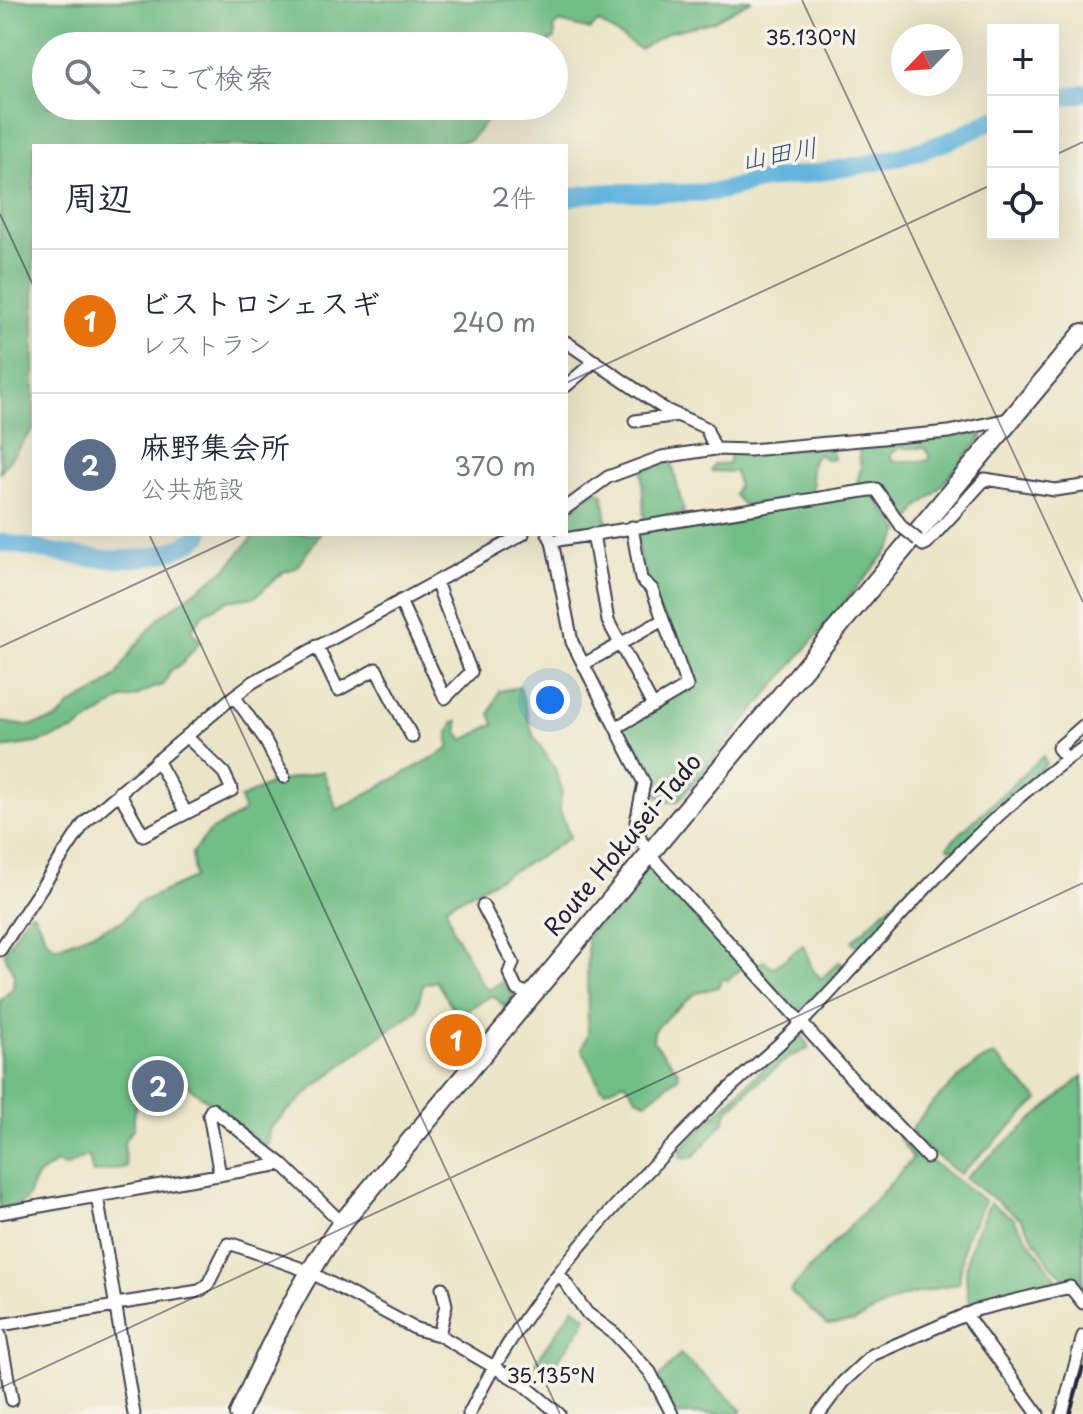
<!DOCTYPE html>
<html lang="ja">
<meta charset="utf-8">
<style>
:root{--surface:#fff;--page:#f2f2f3;--text:#1f2937;--muted:#747a83;--line:#e0e1e3;--accent:#7c3aed}
body{margin:0;font-family:"Playpen Sans","Klee One",sans-serif;background:var(--page);color:var(--text)}
.controls{position:absolute;right:24px;top:24px;display:grid;overflow:hidden;border-radius:0px;box-shadow:0 8px 32px #0002}
.controls button{width:72px;height:72px;display:grid;place-items:center;padding:0;border:0;border-bottom:2px solid var(--line);background:var(--surface);color:var(--text);font:40px sans-serif}
.compass{position:absolute;left:891px;top:24px;width:72px;height:72px;border-radius:50%;background:var(--surface);box-shadow:0 8px 32px #0002;rotate:245deg}
.you{position:absolute;left:550px;top:700px;width:28px;height:28px;margin:-20px;border:6px solid #fff;border-radius:50%;background:#1a73e8;box-shadow:0 0 0 12px #1a73e833}
.badge{display:grid;place-items:center;width:52px;height:52px;border-radius:50%;background:var(--accent);color:#fff;font-size:26px;font-weight:700}
.pin{position:absolute;translate:-50% -50%;border:4px solid #fff;box-shadow:0 2px 8px #0006}
.list{margin:0;padding:0;list-style:none}
h2{display:flex;justify-content:space-between;align-items:center;height:104px;margin:0;padding:0 32px;font-size:34px}
h2 small{font-size:26px;font-weight:400;color:var(--muted)}
.list li{display:grid;grid-template-columns:52px 1fr auto;gap:24px;align-items:center;box-sizing:border-box;height:144px;padding:0 32px;border-top:2px solid var(--line)}
.list b{display:block;font-size:30px;white-space:nowrap}
.list p{margin:0;font-size:26px;white-space:nowrap;color:var(--muted)}
.list em{font-size:26px;font-style:normal;color:var(--muted)}
.icon{flex:none;width:44px;height:44px;fill:none;stroke:currentColor;stroke-width:2;stroke-linecap:round;stroke-linejoin:round}
.map{position:relative;flex:none;width:1083px;height:1414px;overflow:hidden}
.search{position:absolute;background:var(--surface);box-shadow:0 8px 32px #0002;left:32px;top:32px;width:536px;height:88px;display:flex;align-items:center;gap:20px;box-sizing:border-box;padding:0 28px;border-radius:44px;color:var(--muted);font-size:30px}
.panel{position:absolute;background:var(--surface);box-shadow:0 8px 32px #0002;left:32px;top:144px;width:536px;height:392px;border-radius:0px}
.map>svg:first-child{display:block}
.forest{fill:#72be87;stroke:#4a7061;stroke-width:2;fill-rule:evenodd}
.lines{fill:none;stroke-linecap:round;stroke-linejoin:round}
.river{stroke:#64b5df;stroke-width:18}
.street-casing{stroke:#403f50;stroke-width:15}
.primary-casing{stroke:#403f50;stroke-width:22}
.street{stroke:#fff;stroke-width:11}
.primary{stroke:#fff;stroke-width:18}
.rail{stroke:#22223b;stroke-width:3}
.street-bridge-casing{stroke:#403f50;stroke-width:15;stroke-linecap:butt}
.street-bridge{stroke:#fff;stroke-width:11}
.ticks{fill:none;stroke:#22223b;stroke-width:2;stroke-opacity:0.45}
.labels{text-anchor:middle;stroke-width:7;stroke-linejoin:round;paint-order:stroke}
.street-label{font-size:24px;fill:#22223b;stroke:#f7f3e8}
.water-label{font-size:26px;font-style:italic;fill:#395574;stroke:#f7f3e8}
.ticks-label{font-size:20px;text-anchor:middle;fill:#22223b;stroke:#f7f3e8;stroke-width:7;stroke-linejoin:round;paint-order:stroke}
</style>
<div class="map">
<svg width="1083" height="1414" viewBox="0 0 1083 1414">
<rect width="100%" height="100%" fill="#f7f3e8"/>
<filter id="ink" filterUnits="userSpaceOnUse"><feTurbulence type="fractalNoise" baseFrequency=".0125" numOctaves="2"/><feDisplacementMap in="SourceGraphic" scale="16" xChannelSelector="R" yChannelSelector="G"/><feConvolveMatrix kernelMatrix="1 2 1 2 8 2 1 2 1" color-interpolation-filters="sRGB"/></filter>
<filter id="wash" filterUnits="userSpaceOnUse"><feTurbulence type="fractalNoise" baseFrequency=".006" numOctaves="4" result="noise"/><feDisplacementMap in="SourceGraphic" scale="32" xChannelSelector="R" yChannelSelector="G"/><feGaussianBlur stdDeviation="1.8" result="paint"/><feColorMatrix in="noise" values="0 0 0 0 0 0 0 0 0 0 0 0 0 0 0 0 0 1.4 0 .05"/><feComposite in="paint" operator="in"/></filter>
<g filter="url(#wash)">
<rect width="100%" height="100%" fill="#ebe5c7"/>
<!-- forest -->
<path class="forest" d="M0 0H752L712 22 669 32 640 49 598 22 590 30 560 22 554 26 555 39 538 46H46V106H499L470 140 439 146H34V428L0 472Z
M977 433 983 436 934 494 918 507 909 523H903L882 492 861 487 857 482 861 469 859 450 867 441ZM899 448H925L930 458 926 461H893L890 455Z
M831 447 834 458 826 459 818 454C804 468 815 478 813 494L744 506 734 495 738 485 735 472 711 471 714 464H728L731 453Z
M671 460 684 513 644 520 642 471Z
M597 490 603 494 607 523 566 530V514Z
M873 493 900 531 892 546 678 801 668 802 657 796 623 727 690 687 643 577 635 528Z
M255 534H320L296 568 283 572 255 597 227 601 204 614 191 630 200 641 183 663 171 670 163 685C148 687 137 700 122 699L75 730 37 743 0 748V722L28 726 58 719 69 706 100 689 117 675 132 650 160 617 227 568Z
M520 687 533 735 554 767 562 789 560 810 570 837 543 855 446 906 453 930 482 984 488 990 502 982 514 995 505 1007 493 995 463 1012 455 1011 436 981 423 985 416 1011C364 1047 314 1084 269 1129L268 1144 262 1145 182 1081 159 1072C138 1083 133 1107 134 1128L124 1141 126 1167 93 1173 89 1157 85 1156 66 1167 56 1163 37 1176C24 1198 34 1204 0 1210V1001L13 988 14 975 4 953 28 914 32 912C42 923 42 941 56 947L123 921 136 904 194 878 192 853 210 831 241 814 244 810 240 799 269 784 323 771 337 810 449 749V733L453 723 458 721V733L464 740 494 724 490 714 499 691Z
M1043 756 1046 764 957 850 948 848 949 844Z
M649 861 742 962V968L728 980 722 978 718 987 696 993 666 1018 654 1031 653 1041 679 1072 678 1077 646 1102 637 1098 625 1082 605 1090 600 1087 582 1049 588 1033 587 937Z
M925 878 859 947 853 944 852 941 915 882Z
M803 945 813 970 821 979 839 962 846 966 804 1008 797 1010 758 969V964L764 961 773 968Z
M798 1035H803L809 1049 791 1056 751 1088 726 1113 724 1122 693 1157 682 1158 679 1150Z
M994 1055 1039 1100 960 1174 920 1143 911 1131C919 1114 974 1059 994 1055Z
M1083 1076V1299L1050 1263 1021 1219 965 1178Z
M902 1135 924 1156 985 1201 965 1239 959 1283 901 1297 853 1322 827 1325 790 1291C829 1244 874 1205 913 1158L898 1136Z
M990 1203 1013 1218 1056 1278C1039 1302 996 1297 971 1309 959 1264 970 1244 990 1203Z
M574 1307 586 1317 584 1324 549 1372 534 1364Z
M680 1354 742 1410 739 1414H675L658 1379Z"/>
<g class="lines">
<!-- river -->
<path class="river" d="M1053 100 1083 93
M566 198C613 186 664 196 712 192 730 191 747 182 765 180 841 169 925 160 993 119
M0 542C61 552 147 579 201 534"/>
</g>
</g>
<g filter="url(#ink)">
<g class="lines">
<defs>
<path id="street" d="M566 342 666 410 706 428 715 449
M566 386 595 361
M635 421 678 415
M566 508 608 477 662 457 715 449 750 450 949 432 1008 419
M548 534 552 541 876 489 902 527
M593 534 608 621 653 706
M918 540 923 545 927 543 985 479 1055 490 1083 486
M552 541 572 642 644 783 636 822 641 841 650 851
M400 601 445 698 471 672 436 582
M317 646 338 690 376 669 412 737
M584 664 663 620
M234 696 264 738 284 777
M617 727 687 686 652 589 641 579 632 527
M1067 759 1058 748 1083 726
M157 760 186 813
M119 792 143 835 232 790 224 773 186 736
M648 853 854 1081 927 1157
M483 906 513 963 509 973 517 990 530 993
M0 950 85 822 234 696 253 682 523 534
M220 1175 209 1114 212 1109 282 1164
M97 1196 134 1414
M0 1213 282 1164 342 1223
M560 1275 587 1313 615 1334 650 1372 672 1414
M442 1288 446 1305 439 1335 523 1384 559 1414
M116 1304 199 1291 207 1286 228 1244 235 1245 308 1271 416 1329 439 1335
M965 1314 1038 1414
M0 1325 116 1306
M0 1335 12 1400
M469 1414C526 1295 623 1194 716 1101 745 1073 777 1048 805 1019 894 927 976 820 1083 748
M819 1414 843 1382 872 1355 976 1310 1070 1287 1083 1303
M1062 1414 1083 1336"/>
<path id="primary" d="M239 1414C269 1346 299 1284 342 1223L1083 333"/>
</defs>
<!-- street casing -->
<use href="#street" class="street-casing"/>
<!-- primary casing -->
<use href="#primary" class="primary-casing"/>
<!-- street -->
<use href="#street" class="street"/>
<!-- primary -->
<use href="#primary" class="primary"/>
<!-- rail -->
<path class="rail" d="M1070 1414 1083 1368"/>
<defs>
<path id="street-bridge" d="M902 527 918 540"/>
</defs>
<!-- street-bridge casing -->
<use href="#street-bridge" class="street-bridge-casing"/>
<!-- street-bridge -->
<use href="#street-bridge" class="street-bridge"/>
</g>
</g>
<!-- ticks -->
<path class="ticks" d="M802 0 1083 602M1053 156 1083 142M0 214 34 287M566 383 993 184M149 534 560 1414M0 647 243 534M0 1388 1083 883"/>
<g class="labels">
<!-- street labels -->
<g class="street-label">
<text transform="translate(623 845) rotate(-50)" y="8">Route Hokusei-Tado</text>
</g>
<!-- water labels -->
<g class="water-label">
<text transform="translate(779 154) rotate(-10)" y="9">山田川</text>
</g>
</g>
<g class="ticks-label">
<text x="811" y="45">35.130°N</text>
<text x="551" y="1383">35.135°N</text>
</g>
</svg>
<div class="controls">
<button>+</button>
<button>−</button>
<button><svg class="icon" aria-label="locate" viewBox="0 0 24 24"><circle cx="12" cy="12" r="6"/><path d="M12 2v4M12 18v4M2 12h4M18 12h4"/></svg></button>
</div>
<svg class="compass" viewBox="-18 -18 36 36"><path d="M0-13l5 13h-10z" fill="#e53935"/><path d="M0 13l5-13h-10z" fill="#747a83"/></svg>
<div class="you"></div>
<div class="pin badge" style="left:456px;top:1040px;background:#e8710a">1</div>
<div class="pin badge" style="left:158px;top:1086px;background:#5c6f8a">2</div>
<div class="search"><svg class="icon" aria-label="search" viewBox="0 0 24 24"><circle cx="10" cy="10" r="6"/><path d="M15 15l6 6"/></svg>ここで検索</div>
<section class="panel">
<h2>周辺<small>2件</small></h2>
<ul class="list">
<li><span class="badge" style="background:#e8710a">1</span><div><b>ビストロシェスギ</b><p>レストラン</p></div><em>240 m</em></li>
<li><span class="badge" style="background:#5c6f8a">2</span><div><b>麻野集会所</b><p>公共施設</p></div><em>370 m</em></li>
</ul>
</section>
</div>
